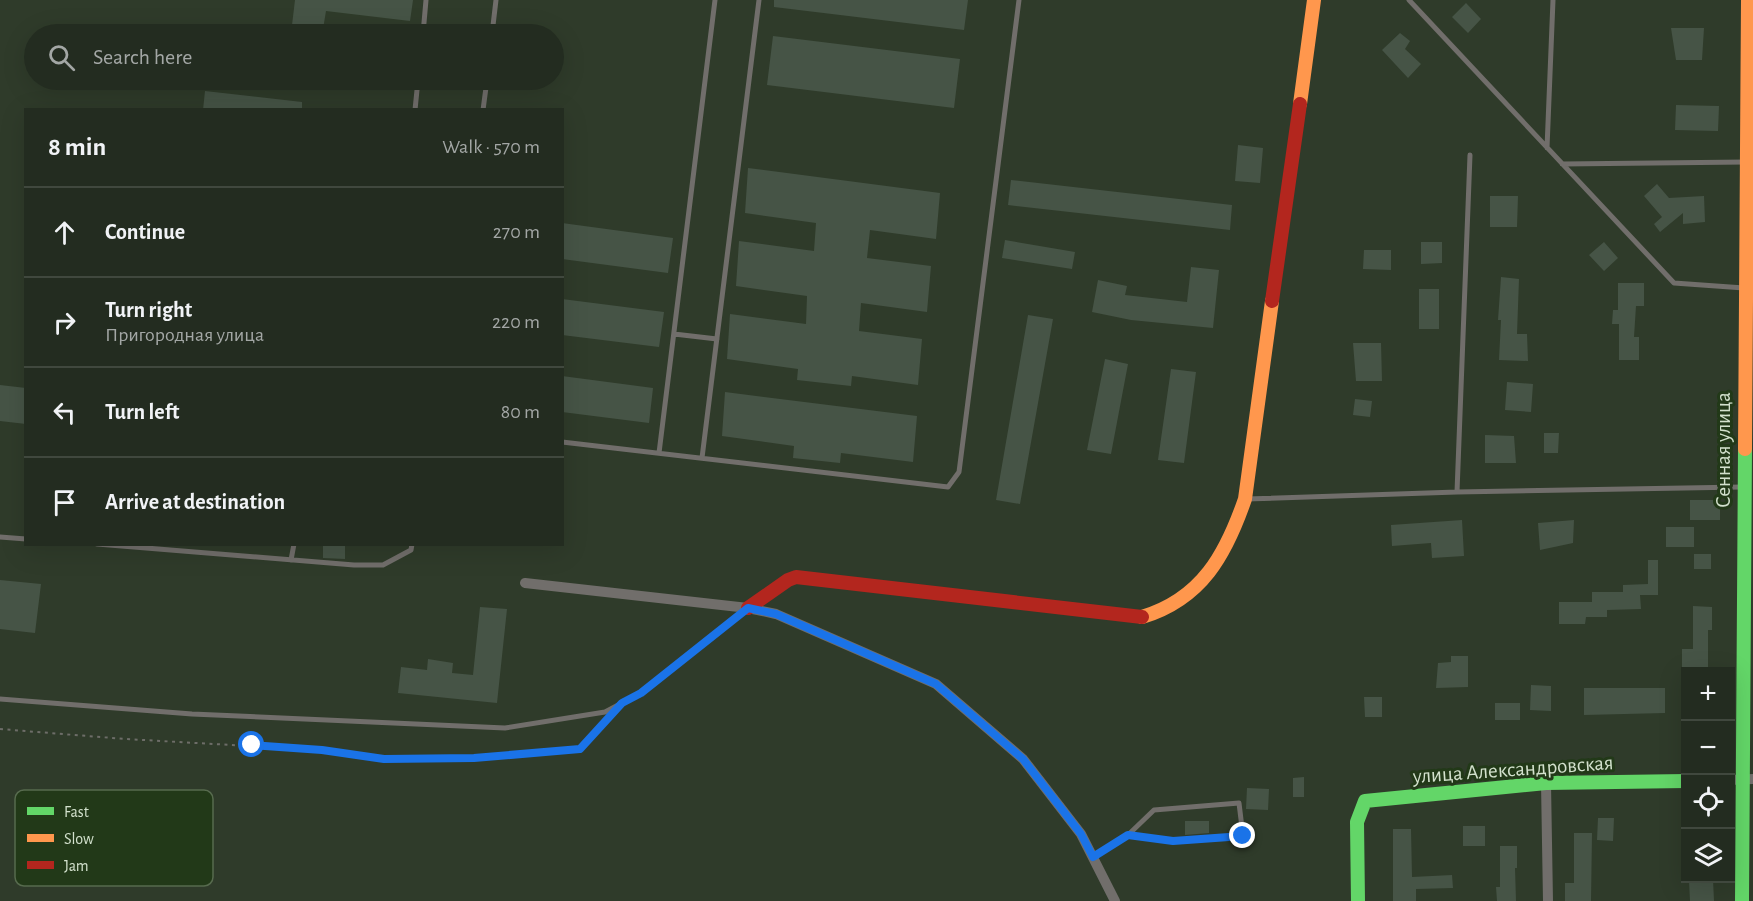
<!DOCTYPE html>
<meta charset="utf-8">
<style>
:root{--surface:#232c20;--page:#2f382d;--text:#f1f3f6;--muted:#a3a7a5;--line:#40483e}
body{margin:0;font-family:"Alegreya Sans",sans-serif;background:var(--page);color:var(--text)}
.controls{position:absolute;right:18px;bottom:18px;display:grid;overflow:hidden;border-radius:0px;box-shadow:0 6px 24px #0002}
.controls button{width:54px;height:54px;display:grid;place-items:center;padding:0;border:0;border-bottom:2px solid var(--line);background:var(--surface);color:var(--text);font:30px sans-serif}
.stop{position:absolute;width:18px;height:18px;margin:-14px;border:4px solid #1a73e8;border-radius:50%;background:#fff}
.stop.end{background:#1a73e8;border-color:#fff;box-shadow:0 2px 6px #0008}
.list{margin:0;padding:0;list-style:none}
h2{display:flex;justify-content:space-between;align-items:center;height:78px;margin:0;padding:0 24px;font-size:26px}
h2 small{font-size:20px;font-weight:400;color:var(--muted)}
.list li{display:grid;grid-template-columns:39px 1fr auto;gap:18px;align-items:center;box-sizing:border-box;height:90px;padding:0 24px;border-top:2px solid var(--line)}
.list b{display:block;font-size:22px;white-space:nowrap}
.list p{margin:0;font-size:20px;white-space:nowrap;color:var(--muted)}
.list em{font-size:20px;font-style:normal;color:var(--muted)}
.icon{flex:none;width:33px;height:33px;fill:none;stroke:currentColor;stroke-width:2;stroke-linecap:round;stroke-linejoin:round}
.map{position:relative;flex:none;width:1753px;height:901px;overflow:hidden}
.search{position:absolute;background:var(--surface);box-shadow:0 6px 24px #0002;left:24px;top:24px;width:540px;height:66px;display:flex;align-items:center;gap:15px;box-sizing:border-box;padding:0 21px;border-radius:33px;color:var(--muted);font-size:22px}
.panel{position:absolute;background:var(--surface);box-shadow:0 6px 24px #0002;left:24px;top:108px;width:540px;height:438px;border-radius:0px}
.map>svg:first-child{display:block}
.building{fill:#465446}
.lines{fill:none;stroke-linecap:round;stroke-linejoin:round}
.path{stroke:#6d6d68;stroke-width:2;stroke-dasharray:3 4.5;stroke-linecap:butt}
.lane{stroke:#716e6b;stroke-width:5}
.street{stroke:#716e6b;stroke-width:10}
.fast{stroke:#63d668;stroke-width:14}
.slow{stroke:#ff974d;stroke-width:14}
.jam{stroke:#b3261e;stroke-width:14}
.route{stroke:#1a73e8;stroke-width:8}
.labels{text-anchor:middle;stroke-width:6;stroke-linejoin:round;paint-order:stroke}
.street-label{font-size:21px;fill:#d3e1cd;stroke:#223918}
.key{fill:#223918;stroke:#576b4e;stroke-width:1.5}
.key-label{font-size:16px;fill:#d3e1cd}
</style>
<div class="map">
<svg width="1753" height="901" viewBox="0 0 1753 901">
<rect width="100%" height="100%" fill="#2f3b2a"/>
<!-- building -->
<path class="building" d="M295 0H413L410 21 326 11 323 29 292 25Z
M774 0H968L964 30 774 7Z
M1466 3 1481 19 1468 33 1452 17Z
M1671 28H1704L1702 60H1676Z
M1400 33 1410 41 1405 49 1421 64 1408 78 1382 50Z
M773 36 960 59 954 108 767 85Z
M205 91 302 102V110H203Z
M1676 105 1719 106 1718 131 1675 130Z
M1238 145 1263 148 1260 183 1235 181Z
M748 168 940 193 936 239 870 230 867 258 931 266 927 312 861 303 859 331 922 339 918 385 852 376 851 386 797 380 798 369 727 359 730 314 806 324 807 296 736 286 739 241 814 251 816 223 745 213Z
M1011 180 1232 205 1230 230 1008 205Z
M1657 184 1669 198 1704 196 1705 222 1683 224V213L1660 232 1654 224 1662 217 1644 196Z
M1490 196H1518L1517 227H1490Z
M562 223 673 238 668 273 562 259Z
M1005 240 1075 252 1072 269 1002 258Z
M1421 242H1442V263L1421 264Z
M1604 242 1618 258 1604 271 1589 255Z
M1364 250H1391V270L1363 269Z
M1191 267 1219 270 1213 328 1131 320 1092 312 1098 280 1127 286 1125 295 1187 302Z
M1501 277 1519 279 1517 334H1527L1528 361 1499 360 1501 320H1498Z
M1618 283H1644V306H1636L1634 337H1639V360H1619V324H1612L1613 310H1618Z
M1419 289H1439V329H1419Z
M562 299 664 312 659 347 562 335Z
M1028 315 1053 319 1020 504 996 500Z
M1353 343H1381L1382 381H1356Z
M1105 359 1128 364 1111 454 1087 450Z
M1171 369 1196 372 1184 463 1158 460Z
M562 376 653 388 649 423 562 412Z
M1507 382 1533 384 1531 412 1505 410Z
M0 385 26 388V424L0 421Z
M725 392 917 416 913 462 841 453 840 463 793 458 794 446 722 436Z
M1355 399 1372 401 1370 417 1353 415Z
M1544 433H1559L1558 453H1544Z
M1485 435 1514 436 1516 463H1485Z
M1690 500H1720V520H1690Z
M1462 520 1464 556 1432 558 1431 543 1392 546 1391 525Z
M1574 520 1573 543 1540 550 1538 523Z
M1666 527H1694V547H1666Z
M323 544H345V559L323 558Z
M1694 554H1711V569H1694Z
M1648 560H1658V595H1640L1641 609 1607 610V617H1586L1585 624H1559V602H1592V592H1623V585L1648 584Z
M0 580 41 584 35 633 0 629Z
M1693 606 1712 607V630H1708V670H1682V649H1693Z
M480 607 507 609 497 703 398 693 401 667 427 670 428 659 453 663 452 673 473 675Z
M1451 656H1468V687L1436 688 1438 663 1451 662Z
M1531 685 1551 686V711L1530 710Z
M1584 688H1665V713L1584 715Z
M1364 697H1382V717H1365Z
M1495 703H1520V720H1495Z
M1304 777V797H1293V778Z
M1247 788 1269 789 1268 810 1246 809Z
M1598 818H1614L1613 841 1597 840Z
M1185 821H1209V833L1185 835Z
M1463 826H1485V846H1463Z
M1393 829H1411L1412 877 1452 875 1453 888 1416 889V901H1393Z
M1574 833H1592L1591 901H1565V883H1574Z
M1500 846H1517V868H1515L1516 901H1497L1496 887H1500Z
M1713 879 1714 901H1690L1689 880Z"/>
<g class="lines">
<!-- path -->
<path class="path" d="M0 729 125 739 322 750 384 759 474 758 580 749 604 722"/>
<!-- lane -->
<path class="lane" d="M1409 0 1674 283 1744 288
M423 34 426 0
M492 34 496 0
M415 110 418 80
M483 110 487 80
M1547 148 1553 0
M1470 155 1457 492 1742 487
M1562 164 1746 162
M674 334 717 339
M562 442 948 487 959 472 1019 0
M659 453 715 0
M702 458 759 0
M1246 499 1457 492
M0 537 26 539
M97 544 354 565H383L411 550 412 544
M291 560 294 544
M0 699 192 714 505 728 605 712 641 693 747 609
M1093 857 1128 835 1172 841 1243 836 1239 803 1154 810 1128 835"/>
<!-- street -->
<path class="street" d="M525 583 748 608 776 614 936 684 1023 759 1081 834 1115 901
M1730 780 1753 779
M1546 783 1548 901"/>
<!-- fast -->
<path class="fast" d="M1358 901 1357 822 1365 801 1546 783 1686 781
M1742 901 1745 449"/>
<!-- slow -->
<path class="slow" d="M1300 104 1314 0
M1745 449 1748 0
M1142 617C1202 599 1226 554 1245 499L1272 301"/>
<!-- jam -->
<path class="jam" d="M1272 301 1300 104
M748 608 788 580 796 577 1142 617"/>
</g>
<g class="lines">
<!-- route -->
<path class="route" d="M252 745 322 750 384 759 474 758 580 749 622 703 641 693 748 608 776 614 936 684 1023 759 1081 834 1093 857 1128 835 1173 841 1243 836"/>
</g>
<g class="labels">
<!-- street labels -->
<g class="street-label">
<text transform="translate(1723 450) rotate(-90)" y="7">Сенная улица</text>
<text transform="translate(1513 769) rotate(-4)" y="7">улица Александровская</text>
</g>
</g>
<!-- legend -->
<rect x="15" y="790" width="198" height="96" rx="9" class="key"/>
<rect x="27" y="807" width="27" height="8" fill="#63d668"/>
<rect x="27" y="834" width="27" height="8" fill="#ff974d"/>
<rect x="27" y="861" width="27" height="8" fill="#b3261e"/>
<g class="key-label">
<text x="64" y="817">Fast</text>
<text x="64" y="844">Slow</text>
<text x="64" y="871">Jam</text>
</g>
</svg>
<div class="controls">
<button>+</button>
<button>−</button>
<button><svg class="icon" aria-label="locate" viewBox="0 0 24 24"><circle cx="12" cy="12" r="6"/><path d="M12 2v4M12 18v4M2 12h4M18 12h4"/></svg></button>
<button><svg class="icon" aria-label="layers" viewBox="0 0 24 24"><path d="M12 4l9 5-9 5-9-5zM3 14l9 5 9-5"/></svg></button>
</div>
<div class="stop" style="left:252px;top:745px"></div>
<div class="stop end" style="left:1243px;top:836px"></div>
<div class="search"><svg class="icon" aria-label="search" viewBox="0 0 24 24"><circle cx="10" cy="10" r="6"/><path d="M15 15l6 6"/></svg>Search here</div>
<section class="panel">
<h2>8 min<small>Walk · 570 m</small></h2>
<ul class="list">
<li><svg class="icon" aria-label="ahead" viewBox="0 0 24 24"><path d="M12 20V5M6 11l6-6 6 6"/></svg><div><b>Continue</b></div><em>270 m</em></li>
<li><svg class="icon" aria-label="right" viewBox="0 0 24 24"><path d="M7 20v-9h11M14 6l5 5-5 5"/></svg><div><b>Turn right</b><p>Пригородная улица</p></div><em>220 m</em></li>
<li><svg class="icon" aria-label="left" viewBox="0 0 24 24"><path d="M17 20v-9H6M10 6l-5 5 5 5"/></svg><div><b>Turn left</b></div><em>80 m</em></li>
<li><svg class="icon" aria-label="arrive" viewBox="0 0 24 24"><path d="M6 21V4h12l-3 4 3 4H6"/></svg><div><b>Arrive at destination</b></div></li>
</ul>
</section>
</div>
